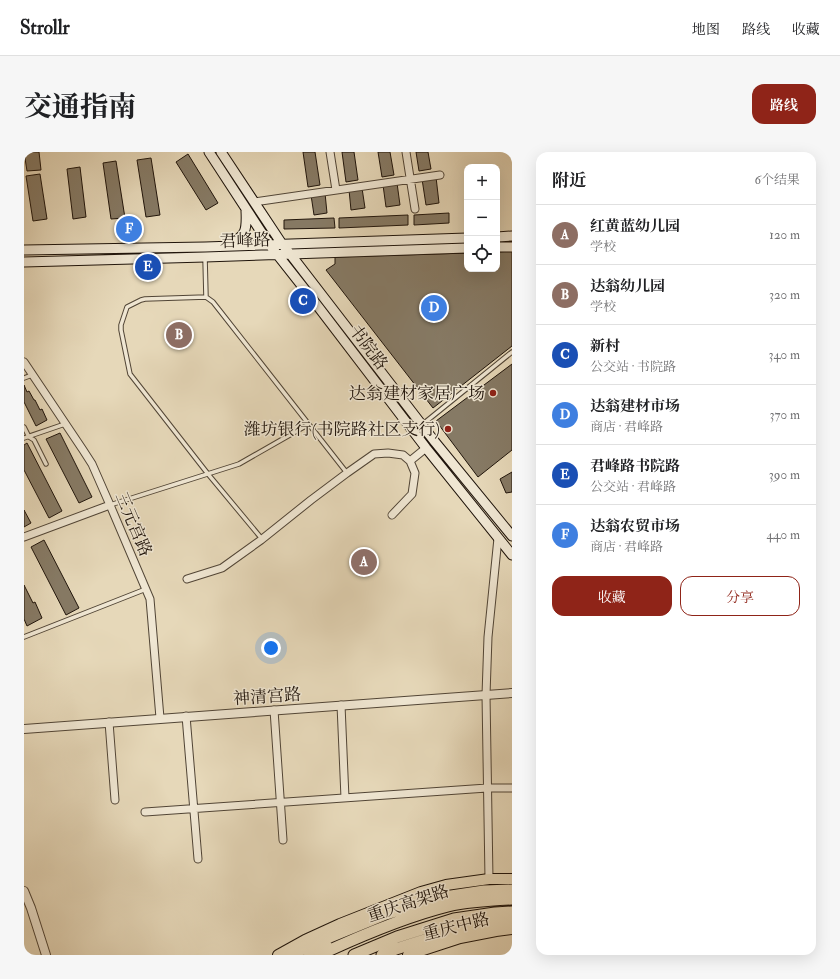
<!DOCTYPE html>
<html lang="zh">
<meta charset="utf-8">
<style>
:root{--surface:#fff;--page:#f6f6f6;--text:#202124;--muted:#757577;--line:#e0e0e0;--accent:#8f2418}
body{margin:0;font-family:"IM FELL Double Pica","Noto Serif SC",serif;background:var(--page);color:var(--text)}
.controls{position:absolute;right:12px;top:12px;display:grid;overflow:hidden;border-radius:8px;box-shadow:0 4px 16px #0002}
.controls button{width:36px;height:36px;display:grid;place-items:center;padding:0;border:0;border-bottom:1px solid var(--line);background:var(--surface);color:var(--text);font:20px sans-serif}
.you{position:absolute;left:247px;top:496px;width:14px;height:14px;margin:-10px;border:3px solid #fff;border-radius:50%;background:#1a73e8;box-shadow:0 0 0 6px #1a73e833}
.badge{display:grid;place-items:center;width:26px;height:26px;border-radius:50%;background:var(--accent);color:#fff;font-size:13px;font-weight:700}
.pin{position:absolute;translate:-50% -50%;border:2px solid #fff;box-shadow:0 1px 4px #0006}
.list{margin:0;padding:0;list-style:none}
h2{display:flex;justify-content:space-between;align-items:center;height:52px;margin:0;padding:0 16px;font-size:17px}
h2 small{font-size:13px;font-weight:400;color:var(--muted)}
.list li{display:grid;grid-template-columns:26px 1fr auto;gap:12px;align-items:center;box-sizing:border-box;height:60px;padding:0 16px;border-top:1px solid var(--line)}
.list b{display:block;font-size:15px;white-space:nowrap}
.list p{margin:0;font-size:13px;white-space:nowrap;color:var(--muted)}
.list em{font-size:13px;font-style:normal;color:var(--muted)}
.actions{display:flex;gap:8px;padding:12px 16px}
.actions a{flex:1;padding:9px 0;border:1px solid var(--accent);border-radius:12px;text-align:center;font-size:14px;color:var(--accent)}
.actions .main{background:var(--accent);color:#fff}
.icon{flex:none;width:22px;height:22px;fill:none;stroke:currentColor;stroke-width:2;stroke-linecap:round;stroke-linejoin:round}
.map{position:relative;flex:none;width:488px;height:803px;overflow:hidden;border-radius:12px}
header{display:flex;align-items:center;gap:24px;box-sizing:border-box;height:56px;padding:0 20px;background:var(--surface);border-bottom:1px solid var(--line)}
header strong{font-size:19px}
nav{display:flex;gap:22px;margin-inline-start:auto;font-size:14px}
.intro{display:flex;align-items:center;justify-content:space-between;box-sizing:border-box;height:96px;padding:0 24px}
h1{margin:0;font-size:28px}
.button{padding:10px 18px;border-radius:12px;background:var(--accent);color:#fff;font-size:14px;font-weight:700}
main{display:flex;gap:24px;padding:0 24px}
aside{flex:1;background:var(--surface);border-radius:12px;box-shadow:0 4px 16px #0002}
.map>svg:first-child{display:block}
.building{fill:#867a65;stroke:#1f140b}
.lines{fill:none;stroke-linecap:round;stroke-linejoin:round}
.service-casing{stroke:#514536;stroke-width:5.5}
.minor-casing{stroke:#514536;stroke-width:9}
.tertiary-casing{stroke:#514536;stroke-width:10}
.secondary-casing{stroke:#1f140b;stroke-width:11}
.primary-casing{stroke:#1f140b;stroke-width:12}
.trunk-casing{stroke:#1f140b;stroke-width:13}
.service{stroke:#efe6d2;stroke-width:3.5}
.minor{stroke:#efe6d2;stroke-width:7}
.tertiary{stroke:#efe6d2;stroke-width:8}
.secondary{stroke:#efe6d2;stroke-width:9}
.primary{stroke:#e6d8b9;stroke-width:10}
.trunk{stroke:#e6d8b9;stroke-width:11}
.poi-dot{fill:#8f2418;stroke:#efe6d2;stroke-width:1.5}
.labels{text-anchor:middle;stroke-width:3;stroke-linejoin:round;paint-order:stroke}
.street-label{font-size:17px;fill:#1f140b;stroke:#efe6d2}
.poi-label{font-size:17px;fill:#1f140b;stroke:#efe6d2;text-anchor:end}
</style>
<header>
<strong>Strollr</strong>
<nav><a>地图</a><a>路线</a><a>收藏</a></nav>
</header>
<div class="intro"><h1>交通指南</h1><a class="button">路线</a></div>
<main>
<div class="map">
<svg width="488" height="803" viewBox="0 0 488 803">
<rect width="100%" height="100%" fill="#e6d8b9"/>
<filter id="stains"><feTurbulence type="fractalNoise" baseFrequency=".005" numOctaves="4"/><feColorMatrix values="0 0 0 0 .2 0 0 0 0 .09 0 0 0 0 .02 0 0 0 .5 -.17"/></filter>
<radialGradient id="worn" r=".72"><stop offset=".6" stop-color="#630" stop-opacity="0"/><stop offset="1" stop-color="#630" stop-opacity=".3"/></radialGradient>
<!-- building -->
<path class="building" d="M0 0H15L17 18 3 19Z
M279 0H291L296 33 284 35Z
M318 0H330L334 28 322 30Z
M354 0H366L370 23 358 25Z
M392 0H404L407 17 395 19Z
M164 2 194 51 182 58 152 10Z
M127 6 136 63 122 65 113 8Z
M92 9 101 66 87 67 79 11Z
M56 15 62 65 49 67 43 17Z
M16 22 23 67 9 69 2 24Z
M412 25 415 51 402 53 398 27Z
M373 31 376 53 362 55 359 33Z
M338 36 341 56 327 58 325 38Z
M301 41 303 61 290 63 287 43Z
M425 61V71L390 73V63Z
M384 63V73L315 76V66Z
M310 66 311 76 260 77V68Z
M488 99V194L409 256 302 118 311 112V105L443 101V117H473V100Z
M488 212V298L454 325 412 269Z
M0 233 3 240 5 239 10 248H11L16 258 18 257 23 268 12 274 0 250Z
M36 281 68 345 55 351 22 287Z
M3 291 38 359 25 366 0 318V293Z
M488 320V340L482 341 476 327Z
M0 358 7 371 0 375Z
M20 388 55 456 42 463 7 395Z
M0 433 9 451 11 450 18 466 3 474 0 467Z"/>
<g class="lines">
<defs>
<path id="service" d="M181 106 182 145 189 150 323 321
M182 145 121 147 117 148 103 155 97 173V178L106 222 184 322 238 387
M0 226 8 223
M399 272 488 200
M0 275 5 285 10 288 22 312
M0 286 41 272
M86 353 215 312 285 272
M0 485 122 437"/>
<path id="minor" d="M306 0 312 38
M382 0 391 57
M230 50 416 23
M0 210 59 298 68 312 86 353 126 447 136 566
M386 309 402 296
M0 385 86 353
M163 427 198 416 237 388 287 348 323 321 350 302 364 301 379 303 386 309 391 321 388 342 368 363
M317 553 321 646
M250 558 259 688
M162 564 174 707
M85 570 91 648
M121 660 463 636H488
M465 727 462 543 464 485 474 386"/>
<path id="tertiary" d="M0 577 488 541
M0 739 7 756 22 803"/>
<path id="secondary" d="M185 0 245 92 286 144 402 296 488 403
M197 0 258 92 267 103 411 290 488 384
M473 85 488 84
M204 93C222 84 223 79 222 59
M473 95H488
M0 98 181 95 443 86
M0 110 181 105 443 96"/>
<path id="primary" d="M442 771 479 766 488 765
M254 803 281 788 316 772 397 740 422 733 465 727H488
M285 803 303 794
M384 803 436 786 472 779 488 777"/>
<path id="trunk" d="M266 803 306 785 362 762 414 746 460 739 488 738
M295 803C336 784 380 765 424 754 445 749 467 748 488 747
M330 803 373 785 430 767 471 761 488 760
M358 803 372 797 432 778 488 771"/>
</defs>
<!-- service casing -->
<use href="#service" class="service-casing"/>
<!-- minor casing -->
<use href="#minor" class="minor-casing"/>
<!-- tertiary casing -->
<use href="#tertiary" class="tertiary-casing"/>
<!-- secondary casing -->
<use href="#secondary" class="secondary-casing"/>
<!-- primary casing -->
<use href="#primary" class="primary-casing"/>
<!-- trunk casing -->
<use href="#trunk" class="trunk-casing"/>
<!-- service -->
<use href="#service" class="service"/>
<!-- minor -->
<use href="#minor" class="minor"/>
<!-- tertiary -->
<use href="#tertiary" class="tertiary"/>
<!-- secondary -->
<use href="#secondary" class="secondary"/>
<!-- primary -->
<use href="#primary" class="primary"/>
<!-- trunk -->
<use href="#trunk" class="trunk"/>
</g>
<!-- markers -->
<g class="poi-dot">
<circle cx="469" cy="241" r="4"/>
<circle cx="424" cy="277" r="4"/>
</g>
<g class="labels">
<!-- street labels -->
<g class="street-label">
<text transform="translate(221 88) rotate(-2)" y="6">君峰路</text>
<text transform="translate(345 195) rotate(53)" y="6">书院路</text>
<text transform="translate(110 372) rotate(67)" y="6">三元宫路</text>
<text transform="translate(243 544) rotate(-4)" y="6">神清宫路</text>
<text transform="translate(384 751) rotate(-18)" y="6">重庆高架路</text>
<text transform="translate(432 774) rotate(-14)" y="6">重庆中路</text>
</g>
<!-- poi labels -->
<g class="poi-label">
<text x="461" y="247">达翁建材家居广场</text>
<text x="416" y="283">潍坊银行(书院路社区支行)</text>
</g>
</g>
<rect width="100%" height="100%" filter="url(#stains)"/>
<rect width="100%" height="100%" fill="url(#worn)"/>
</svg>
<div class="controls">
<button>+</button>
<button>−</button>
<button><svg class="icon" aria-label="locate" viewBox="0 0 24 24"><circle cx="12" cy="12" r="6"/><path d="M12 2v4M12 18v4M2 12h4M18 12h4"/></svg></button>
</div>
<div class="you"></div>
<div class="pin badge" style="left:340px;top:410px;background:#8d6e63">A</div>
<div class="pin badge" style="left:155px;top:183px;background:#8d6e63">B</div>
<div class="pin badge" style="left:279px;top:149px;background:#1a4fb4">C</div>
<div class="pin badge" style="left:410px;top:156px;background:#3f7fe0">D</div>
<div class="pin badge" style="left:124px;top:115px;background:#1a4fb4">E</div>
<div class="pin badge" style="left:105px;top:77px;background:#3f7fe0">F</div>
</div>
<aside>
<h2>附近<small>6个结果</small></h2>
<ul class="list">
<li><span class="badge" style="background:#8d6e63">A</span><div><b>红黄蓝幼儿园</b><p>学校</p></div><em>120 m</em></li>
<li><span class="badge" style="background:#8d6e63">B</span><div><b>达翁幼儿园</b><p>学校</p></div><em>320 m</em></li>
<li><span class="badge" style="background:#1a4fb4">C</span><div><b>新村</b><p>公交站 · 书院路</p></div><em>340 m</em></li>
<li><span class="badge" style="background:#3f7fe0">D</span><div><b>达翁建材市场</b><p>商店 · 君峰路</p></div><em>370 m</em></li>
<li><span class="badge" style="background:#1a4fb4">E</span><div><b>君峰路书院路</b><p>公交站 · 君峰路</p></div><em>390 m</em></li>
<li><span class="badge" style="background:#3f7fe0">F</span><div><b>达翁农贸市场</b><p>商店 · 君峰路</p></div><em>440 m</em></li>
</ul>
<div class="actions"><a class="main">收藏</a><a>分享</a></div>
</aside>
</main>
